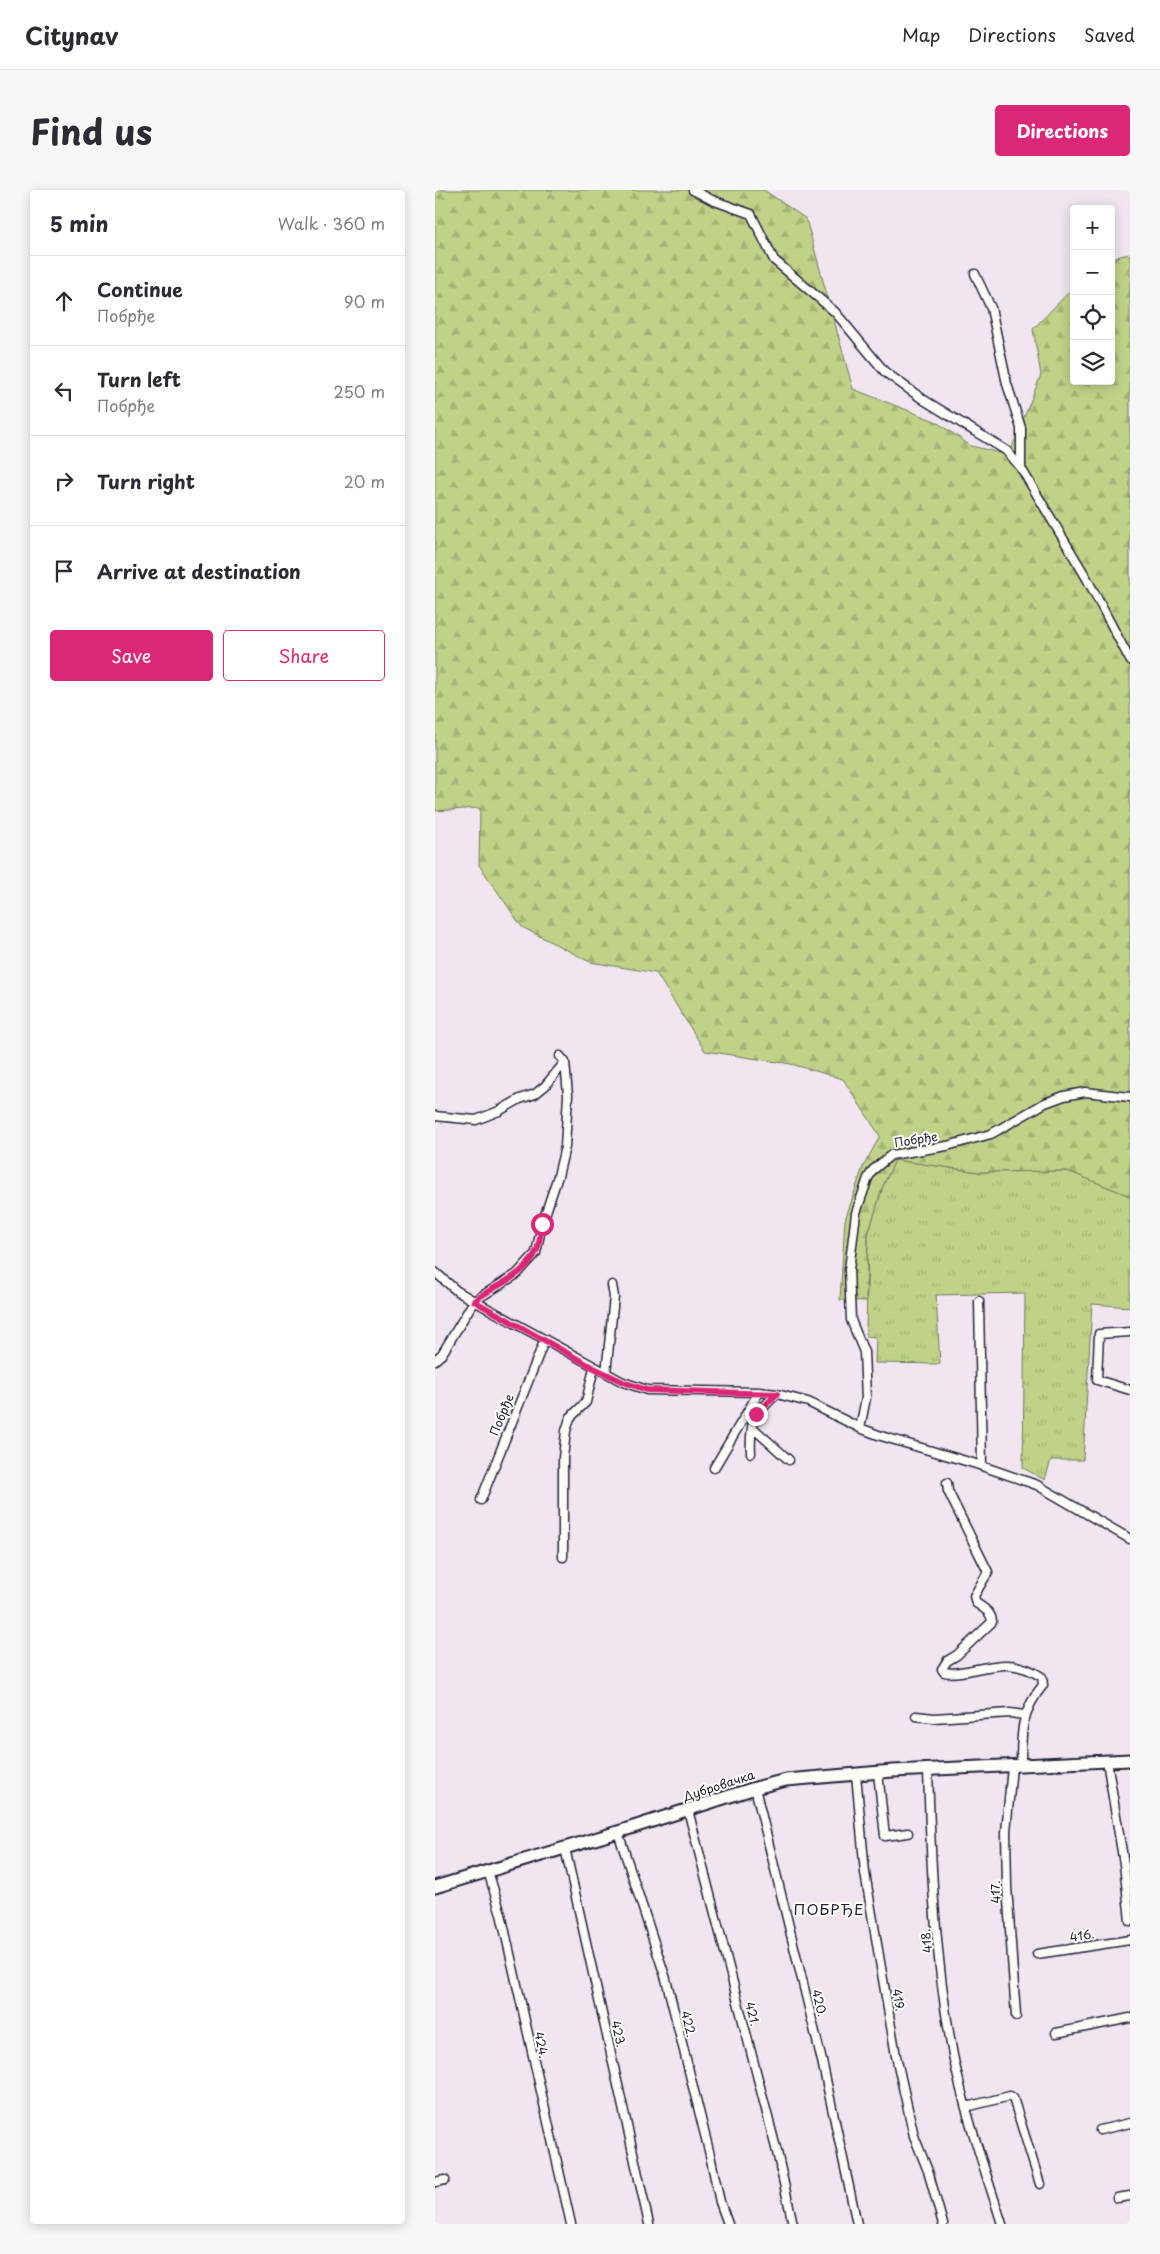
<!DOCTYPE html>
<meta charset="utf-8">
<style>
:root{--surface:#fff;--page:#f7f7f7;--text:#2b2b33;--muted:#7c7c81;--line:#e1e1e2;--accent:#db2777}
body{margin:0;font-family:"Playpen Sans",sans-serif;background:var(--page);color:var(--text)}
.controls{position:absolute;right:15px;top:15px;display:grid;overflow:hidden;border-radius:5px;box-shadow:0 2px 12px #0003}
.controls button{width:45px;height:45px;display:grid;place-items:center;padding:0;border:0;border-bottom:1px solid var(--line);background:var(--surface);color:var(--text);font:25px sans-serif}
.stop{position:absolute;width:15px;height:15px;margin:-11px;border:4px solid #db2777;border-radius:50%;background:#fff}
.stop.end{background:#db2777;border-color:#fff;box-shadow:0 1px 5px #0008}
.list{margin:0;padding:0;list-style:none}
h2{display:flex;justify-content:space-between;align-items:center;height:65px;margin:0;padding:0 20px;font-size:21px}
h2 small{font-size:16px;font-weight:400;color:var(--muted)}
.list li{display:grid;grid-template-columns:32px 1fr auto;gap:15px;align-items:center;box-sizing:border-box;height:90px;padding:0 20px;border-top:1px solid var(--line)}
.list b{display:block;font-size:19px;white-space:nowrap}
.list p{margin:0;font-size:16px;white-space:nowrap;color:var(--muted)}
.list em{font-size:16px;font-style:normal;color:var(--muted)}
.actions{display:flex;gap:10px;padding:15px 20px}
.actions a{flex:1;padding:11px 0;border:1px solid var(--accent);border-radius:5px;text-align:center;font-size:18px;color:var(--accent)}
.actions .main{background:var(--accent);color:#fff}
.icon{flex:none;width:28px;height:28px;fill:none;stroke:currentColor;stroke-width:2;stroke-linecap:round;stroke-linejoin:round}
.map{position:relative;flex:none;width:695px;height:2034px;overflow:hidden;border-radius:5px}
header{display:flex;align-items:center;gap:30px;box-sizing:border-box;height:70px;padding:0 25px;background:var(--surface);border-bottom:1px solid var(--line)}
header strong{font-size:24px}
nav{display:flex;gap:28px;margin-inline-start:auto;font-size:18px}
.intro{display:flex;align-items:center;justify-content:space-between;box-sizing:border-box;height:120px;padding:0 30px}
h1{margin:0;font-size:35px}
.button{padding:12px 22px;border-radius:5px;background:var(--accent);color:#fff;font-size:18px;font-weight:700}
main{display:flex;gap:30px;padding:0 30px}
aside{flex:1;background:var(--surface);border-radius:5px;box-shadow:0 2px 12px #0003}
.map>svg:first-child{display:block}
.grass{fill:url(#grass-tufts);stroke:#707a61}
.forest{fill:url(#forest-firs);stroke:#707a61}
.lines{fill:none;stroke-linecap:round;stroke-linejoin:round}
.street-casing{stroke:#22223b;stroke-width:11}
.primary-casing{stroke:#22223b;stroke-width:15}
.street{stroke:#fdfcf7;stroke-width:8}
.primary{stroke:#fdfcf7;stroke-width:11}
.route{stroke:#db2777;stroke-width:6}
.labels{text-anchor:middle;stroke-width:4;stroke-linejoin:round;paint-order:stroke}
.street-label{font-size:12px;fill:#22223b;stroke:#fdfcf7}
.quarter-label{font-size:15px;letter-spacing:1px;fill:#22223b;stroke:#fdfcf7}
</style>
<header>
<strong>Citynav</strong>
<nav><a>Map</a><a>Directions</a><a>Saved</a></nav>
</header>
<div class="intro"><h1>Find us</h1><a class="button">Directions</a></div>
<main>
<aside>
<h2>5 min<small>Walk · 360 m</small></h2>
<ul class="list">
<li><svg class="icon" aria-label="ahead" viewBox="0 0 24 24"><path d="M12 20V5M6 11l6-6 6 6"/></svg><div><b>Continue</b><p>Побрђе</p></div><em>90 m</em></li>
<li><svg class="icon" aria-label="left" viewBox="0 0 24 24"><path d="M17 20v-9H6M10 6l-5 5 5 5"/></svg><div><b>Turn left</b><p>Побрђе</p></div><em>250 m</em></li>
<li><svg class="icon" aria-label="right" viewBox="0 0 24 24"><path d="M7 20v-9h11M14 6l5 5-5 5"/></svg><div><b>Turn right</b></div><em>20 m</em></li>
<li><svg class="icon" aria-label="arrive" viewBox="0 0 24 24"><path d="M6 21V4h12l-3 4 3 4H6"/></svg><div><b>Arrive at destination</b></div></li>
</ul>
<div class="actions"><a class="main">Save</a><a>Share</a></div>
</aside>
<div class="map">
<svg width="695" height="2034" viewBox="0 0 695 2034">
<defs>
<pattern id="grass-tufts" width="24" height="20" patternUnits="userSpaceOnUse" patternTransform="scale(1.25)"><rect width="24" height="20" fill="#bfd287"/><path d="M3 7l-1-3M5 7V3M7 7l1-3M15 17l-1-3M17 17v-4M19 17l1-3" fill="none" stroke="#a4b475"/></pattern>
<pattern id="forest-firs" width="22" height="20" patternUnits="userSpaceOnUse" patternTransform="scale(1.25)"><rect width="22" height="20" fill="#bfd287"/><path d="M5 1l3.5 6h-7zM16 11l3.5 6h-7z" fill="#a4b475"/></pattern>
</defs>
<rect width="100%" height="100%" fill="#f1e6ef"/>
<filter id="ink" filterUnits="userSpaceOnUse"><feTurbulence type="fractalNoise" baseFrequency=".02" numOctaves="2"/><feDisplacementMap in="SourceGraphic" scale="10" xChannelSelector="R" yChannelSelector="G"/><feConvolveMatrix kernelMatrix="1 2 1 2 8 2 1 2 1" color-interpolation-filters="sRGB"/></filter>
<g filter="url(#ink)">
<!-- grass -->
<path class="grass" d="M460 970 544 982 633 981 695 1006V1117L657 1114 648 1270H616L610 1290 588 1278 590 1103 501 1105 505 1174 440 1173 441 1147 431 1146 433 1045 448 996Z"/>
<!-- forest -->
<path class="forest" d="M0 0H329L371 29 418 199 500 231 536 256 574 265 606 185 598 139 639 97V191H676V68L695 64V1006L633 981 544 982 460 970 448 996 433 1045 431 1111 405 1110 410 1030 428 977 445 946 408 889 356 874 270 861 221 783 155 772 87 737 44 675 45 618 0 621Z"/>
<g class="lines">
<defs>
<path id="street" d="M258 0 277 10 316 24 339 70 400 122 450 182 489 210 572 261 586 278
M540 84 556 118 572 194 586 238V278L651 387 695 470
M0 926 41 930 64 921 85 909 100 904 110 896 130 872
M0 1082 22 1101 39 1111 188 1192 212 1200 324 1202 342 1204 373 1212 425 1238 446 1246 541 1274 602 1295 695 1349
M544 1111 547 1276
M695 1142 664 1144 662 1190 695 1200
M0 1170 7 1164 39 1111 82 1084 101 1063 107 1034 123 986 130 957 133 905 130 872 125 866
M171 1183 179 1107 177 1095
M317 1237 354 1270
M425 1238 431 1208 429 1162 416 1130 414 1080 421 1023 433 988 438 980 456 965 512 956 556 944 610 913 629 906 650 902 695 907
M316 1263C314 1231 320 1224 342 1204
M279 1278 324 1202
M512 1293 513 1301 553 1382 539 1406 541 1413C548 1418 557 1422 557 1432L522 1465 512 1471 507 1479 509 1482C517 1484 524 1482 532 1481 561 1475 580 1469 607 1487L608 1495C586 1522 586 1541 586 1576
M46 1310 110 1149
M128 1367V1268L131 1241 135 1228 151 1212 159 1178
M481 1526 499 1528 575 1523 589 1525
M672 1571 689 1674 695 1731
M577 1576 571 1642 572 1696 581 1826
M493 1580C496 1677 500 1775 519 1870 531 1926 550 1980 567 2034
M443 1583 450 1646 473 1643
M421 1584 430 1683 461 1866 479 1946 493 1981 508 2034
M320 1598 387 1871 422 2034
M253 1620 342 1962 358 2034
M183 1642 231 1789 275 1965 285 2012 293 2034
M130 1658 214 2034
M53 1681 66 1724 136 2034
M602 1764 695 1750
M621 1843 695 1828
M531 1917 575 1906 578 1908 605 1994
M665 1940 695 1933
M0 1992 10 1990
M682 2008 695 2006"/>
<path id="primary" d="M0 1697 183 1642 320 1598 351 1590 458 1581 695 1570"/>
</defs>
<!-- street casing -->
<use href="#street" class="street-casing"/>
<!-- primary casing -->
<use href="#primary" class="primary-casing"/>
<!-- street -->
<use href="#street" class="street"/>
<!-- primary -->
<use href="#primary" class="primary"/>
</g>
</g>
<g class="lines" filter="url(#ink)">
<!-- route -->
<path class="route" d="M107 1034C105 1043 105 1057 100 1064 88 1087 58 1096 39 1111L159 1178 188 1192 212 1200 342 1204 321 1224"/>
</g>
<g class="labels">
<!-- street labels -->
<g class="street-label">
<text transform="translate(481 950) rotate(-9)" y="4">Побрђе</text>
<text transform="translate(67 1225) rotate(-68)" y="4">Побрђе</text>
<text transform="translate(284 1596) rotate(-18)" y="4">Дубровачка</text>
<text transform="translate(561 1702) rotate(-92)" y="4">417.</text>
<text transform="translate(647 1746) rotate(-9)" y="4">416.</text>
<text transform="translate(492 1751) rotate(-96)" y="4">418.</text>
<text transform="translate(463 1810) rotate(80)" y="4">419.</text>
<text transform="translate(384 1813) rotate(76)" y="4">420.</text>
<text transform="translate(317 1824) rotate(75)" y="4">421.</text>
<text transform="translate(253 1834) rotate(76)" y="4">422.</text>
<text transform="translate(183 1844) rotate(77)" y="4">423.</text>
<text transform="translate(106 1855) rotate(78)" y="4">424.</text>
</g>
<!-- quarter labels -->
<g class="quarter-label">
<text x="394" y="1725">ПОБРЂЕ</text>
</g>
</g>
</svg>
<div class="controls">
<button>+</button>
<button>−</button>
<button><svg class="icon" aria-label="locate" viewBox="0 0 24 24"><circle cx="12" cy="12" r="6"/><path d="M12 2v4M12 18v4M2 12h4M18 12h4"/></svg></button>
<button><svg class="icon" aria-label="layers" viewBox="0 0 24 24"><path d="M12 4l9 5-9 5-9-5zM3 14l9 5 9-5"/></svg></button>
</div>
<div class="stop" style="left:107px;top:1034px"></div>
<div class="stop end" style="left:321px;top:1224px"></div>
</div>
</main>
